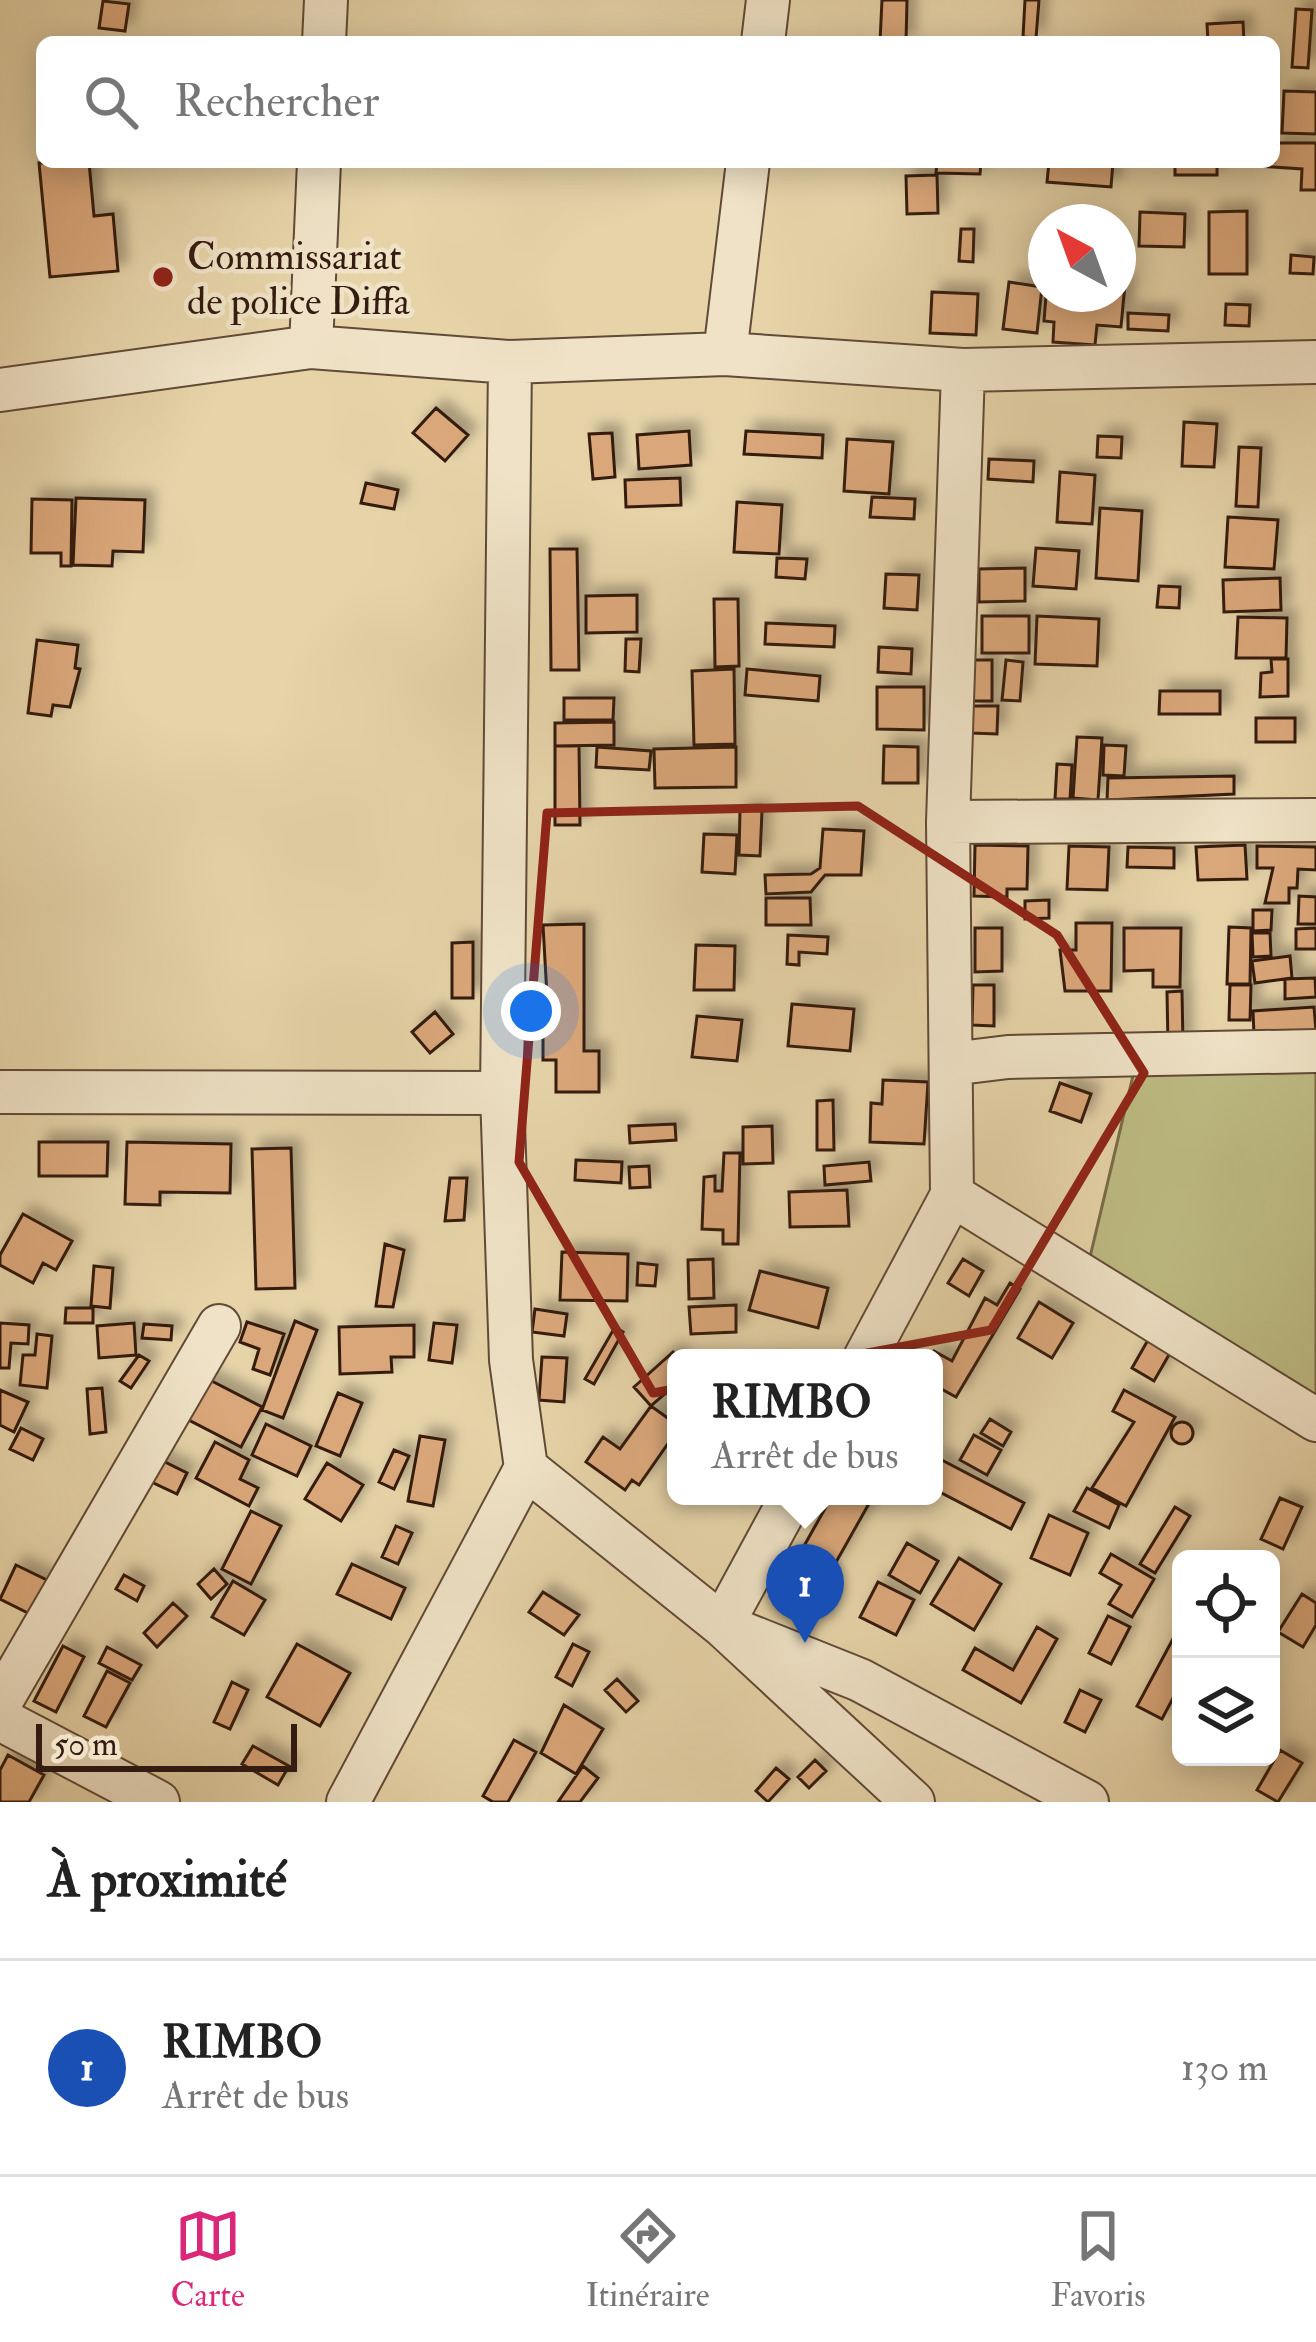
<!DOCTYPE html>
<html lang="fr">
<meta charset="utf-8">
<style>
:root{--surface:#fff;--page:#f6f6f6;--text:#222;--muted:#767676;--line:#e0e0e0;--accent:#db2777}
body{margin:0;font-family:"IM FELL Double Pica",serif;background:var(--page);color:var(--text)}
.controls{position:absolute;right:36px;bottom:36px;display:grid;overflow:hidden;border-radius:18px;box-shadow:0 6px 30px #0003}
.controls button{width:108px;height:108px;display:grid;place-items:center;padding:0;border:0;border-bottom:3px solid var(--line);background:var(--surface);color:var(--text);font:60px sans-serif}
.compass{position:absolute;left:1028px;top:204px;width:108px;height:108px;border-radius:50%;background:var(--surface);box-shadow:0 6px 30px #0003;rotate:319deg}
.scale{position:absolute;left:36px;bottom:30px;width:261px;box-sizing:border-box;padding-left:12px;border:6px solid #351c10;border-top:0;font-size:33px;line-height:42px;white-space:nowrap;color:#351c10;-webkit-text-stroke:9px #efe2c6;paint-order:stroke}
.you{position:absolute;left:531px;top:1011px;width:42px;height:42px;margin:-30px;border:9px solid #fff;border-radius:50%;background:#1a73e8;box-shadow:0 0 0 18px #1a73e833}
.badge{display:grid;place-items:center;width:78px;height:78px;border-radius:50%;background:var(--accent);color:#fff;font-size:39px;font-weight:700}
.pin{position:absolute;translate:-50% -99px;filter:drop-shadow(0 3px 6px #0008)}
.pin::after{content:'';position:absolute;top:63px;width:42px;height:36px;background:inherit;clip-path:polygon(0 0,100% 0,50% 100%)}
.popup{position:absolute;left:667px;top:1349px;width:276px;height:156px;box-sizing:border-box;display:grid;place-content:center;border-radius:18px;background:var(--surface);filter:drop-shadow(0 3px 9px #0005);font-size:39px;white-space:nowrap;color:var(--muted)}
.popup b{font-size:45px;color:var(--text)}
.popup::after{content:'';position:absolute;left:50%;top:100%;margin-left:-24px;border:24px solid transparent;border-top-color:var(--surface)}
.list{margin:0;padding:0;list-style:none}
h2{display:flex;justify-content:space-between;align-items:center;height:156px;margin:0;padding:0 48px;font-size:51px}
h2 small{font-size:39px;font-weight:400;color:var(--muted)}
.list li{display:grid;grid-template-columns:78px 1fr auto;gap:36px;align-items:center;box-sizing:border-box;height:216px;padding:0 48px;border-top:3px solid var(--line)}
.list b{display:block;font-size:45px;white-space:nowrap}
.list p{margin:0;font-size:39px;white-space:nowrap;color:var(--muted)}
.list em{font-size:39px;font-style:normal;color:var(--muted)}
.icon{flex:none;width:66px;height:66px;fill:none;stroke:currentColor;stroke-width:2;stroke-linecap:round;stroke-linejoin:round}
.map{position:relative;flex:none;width:1316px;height:1802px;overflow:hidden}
.search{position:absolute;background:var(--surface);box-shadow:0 6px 30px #0003;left:36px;right:36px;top:36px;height:132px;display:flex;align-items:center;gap:30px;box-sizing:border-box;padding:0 42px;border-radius:18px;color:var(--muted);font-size:45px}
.sheet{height:372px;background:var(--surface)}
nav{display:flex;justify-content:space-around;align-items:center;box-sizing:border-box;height:168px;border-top:3px solid var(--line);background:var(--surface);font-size:33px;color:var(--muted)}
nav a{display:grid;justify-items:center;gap:6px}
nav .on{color:var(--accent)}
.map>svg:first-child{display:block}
.green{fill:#bdba82;stroke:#796b49;stroke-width:3}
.building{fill:#daa77a;stroke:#351c10;stroke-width:3;filter:url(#shadow)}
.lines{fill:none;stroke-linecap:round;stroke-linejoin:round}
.minor-casing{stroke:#614a36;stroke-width:46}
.minor{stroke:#efe2c6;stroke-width:42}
.marked{fill:none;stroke:#8f2418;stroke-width:9;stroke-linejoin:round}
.poi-dot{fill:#8f2418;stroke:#efe2c6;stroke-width:4.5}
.labels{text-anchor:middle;stroke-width:9;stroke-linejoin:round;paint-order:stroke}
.poi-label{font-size:39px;fill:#351c10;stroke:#efe2c6;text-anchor:start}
</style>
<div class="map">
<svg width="1316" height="1802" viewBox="0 0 1316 1802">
<defs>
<filter id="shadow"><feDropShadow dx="9" dy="-9" stdDeviation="6" flood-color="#0004"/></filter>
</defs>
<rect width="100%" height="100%" fill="#e6d3a8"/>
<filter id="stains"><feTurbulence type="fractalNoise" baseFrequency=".00167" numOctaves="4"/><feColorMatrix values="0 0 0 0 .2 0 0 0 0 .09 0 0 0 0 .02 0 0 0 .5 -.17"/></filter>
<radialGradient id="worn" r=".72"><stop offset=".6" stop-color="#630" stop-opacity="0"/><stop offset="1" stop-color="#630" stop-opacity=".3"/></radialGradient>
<!-- green -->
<path class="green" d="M1140 1046 1316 1052V1420L1086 1274Z"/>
<!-- building -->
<path class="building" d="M882 0H907L906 42H880Z
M1025 0H1039L1036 38 1023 37Z
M103 1 129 4 125 31 99 28Z
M1296 9 1312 10 1308 68 1292 67Z
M1243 22 1244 42H1208L1207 24Z
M1284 91 1316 92V134L1282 133Z
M1274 143H1316V190H1301L1302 169 1243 165 1274 162Z
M89 162 94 216 113 214 118 271 50 277 39 163Z
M937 162H981L980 174 936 173Z
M1049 162H1113L1111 187 1047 182Z
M1175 162H1217V175H1175Z
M937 175 938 213 907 214 906 176Z
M1247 211V274H1209V212Z
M1140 212 1185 214 1184 247 1139 246Z
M961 229H974L973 262 959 261Z
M1291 255 1314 257 1313 274 1290 273Z
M1009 282 1042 287 1037 333 1003 329Z
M1118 284H1125L1121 327 1097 325 1095 345 1053 342 1054 322 1044 321 1046 296 1118 294Z
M932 292 978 294 976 335 930 333Z
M1226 304 1250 305 1249 326 1225 325Z
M1128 313 1169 315 1168 331 1128 329Z
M436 408 468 435 445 461 413 433Z
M1184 422 1217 424 1214 467 1182 466Z
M689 431 691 465 639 469 637 435Z
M746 431 823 435 822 458 744 454Z
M612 433 615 477 593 479 589 434Z
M1098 436 1122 437 1121 458 1097 457Z
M847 439 893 442 889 494 844 491Z
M1239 447 1261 448 1258 507 1236 506Z
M989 459 1034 461 1033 482 988 479Z
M1060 472 1095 475 1092 524 1057 522Z
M680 478 681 505 626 507 625 480Z
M366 483 398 490 394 509 361 503Z
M872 497 915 499 914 519 870 517Z
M76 498 145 500 143 552 113 551 112 566 73 565Z
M32 499 72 500 71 566H61V553H31Z
M737 502 782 505 779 554 734 552Z
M1100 508 1142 511 1138 581 1096 578Z
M1228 517 1278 520 1274 569 1225 567Z
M1036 548 1079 551 1076 589 1033 586Z
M550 549H577L579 670H551Z
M777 558 807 559 805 579 776 577Z
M1025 568V601L979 602V569Z
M886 574 919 575 917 610 884 608Z
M1280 578 1281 610 1224 612 1223 580Z
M1159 586 1180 587 1179 608 1157 607Z
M637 595V632L586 633V596Z
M714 599H738L739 666 715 667Z
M982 616H1029V653H982Z
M1037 616 1099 619 1097 666 1035 664Z
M1238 617 1287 618 1286 658H1236Z
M766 623 835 626 834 647 765 644Z
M626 639H641L639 672 625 671Z
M37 640 78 645 75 668 80 669 70 707 53 705 51 716 28 713Z
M879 647 912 649 911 674 878 672Z
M1271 659H1288V696L1260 697 1261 673 1272 672Z
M973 660H992V701H972Z
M1006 660 1023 662 1020 701 1002 700Z
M734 669 735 744 694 745 692 671Z
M747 669 820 676 818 701 745 695Z
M877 687H924V730L877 729Z
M1160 691H1220V714H1159Z
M564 698H614L613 720H564Z
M972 706H998L997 734 971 733Z
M1256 718H1295V742H1256Z
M614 722V745L555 746V723Z
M1077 737 1102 738 1098 800 1073 798Z
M1104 745 1126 746 1124 776 1103 775Z
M555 746H579L580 825H555Z
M884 746 918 747V783H883Z
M597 747 651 751 649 770 596 767Z
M736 747V787L655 788 654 749Z
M1057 764 1072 765 1070 799H1055Z
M1234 776V794L1107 800 1108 778Z
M740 810 762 811 760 856 739 855Z
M823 829 864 831 861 875H825L811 892 766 894 765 875 811 874 820 868Z
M704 834 737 835 735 874 702 872Z
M975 845 1028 846 1027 889H1007V897L974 896Z
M1245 845 1247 879 1198 880 1196 847Z
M1069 846 1109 847 1107 890 1067 889Z
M1257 846 1316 847V870L1298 869 1297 888H1289V903H1265L1273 868H1257Z
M1128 847 1174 848V868L1127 867Z
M1299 896 1316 897V924H1298Z
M766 898H810L811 925H766Z
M1049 900V918L1025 919V901Z
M1253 910H1272L1271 930 1253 931Z
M1076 923H1112L1111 991H1065L1060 950H1076Z
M584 924V1051H599V1092H556V1060H543V1014H548L543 925Z
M1229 927 1251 928 1250 984H1227Z
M975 928H1002V971L975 972Z
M1124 928H1181L1180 987H1153V970L1124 971Z
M1316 928V949H1296V929Z
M1252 933H1270L1271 956 1253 957Z
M788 935 828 937 827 954 799 952V965L787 964Z
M473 942V998H452V943Z
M696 945 735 946 734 990H694Z
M1290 956 1292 978 1255 983 1252 961Z
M1315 978 1316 997 1285 999V979Z
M973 985H994V1026L972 1025Z
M1230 985H1251L1250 1020H1229Z
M1182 991 1183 1044 1168 1045 1167 992Z
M792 1004 854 1009 850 1051 788 1046Z
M1314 1007 1316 1031 1254 1035 1253 1011Z
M435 1012 453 1034 430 1053 412 1032Z
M697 1016 742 1020 737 1061 692 1057Z
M883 1080 928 1082 924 1144 870 1142 871 1103 882 1104Z
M1060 1083 1091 1094 1081 1122 1050 1111Z
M833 1100 834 1150H817V1101Z
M675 1124 676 1140 630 1143 629 1126Z
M772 1126 773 1163 743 1164V1127Z
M39 1142H108L107 1176H39Z
M127 1142 231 1144 230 1193 160 1192V1205L125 1204Z
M291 1148 295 1288 256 1289 252 1149Z
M724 1153H740L738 1244H723V1230L702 1229 704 1177 715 1176V1191H722Z
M576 1160 622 1162 621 1183 575 1180Z
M869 1162 871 1181 825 1185 824 1166Z
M649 1166 650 1187 630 1188 629 1167Z
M450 1178H467L464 1220 445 1221Z
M847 1190 849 1226 790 1227 789 1192Z
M23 1214 72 1241 56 1270 43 1263 33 1283 0 1265V1255Z
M385 1244 404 1250 393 1307 376 1306Z
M562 1252 628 1254 627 1301 560 1300Z
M713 1259 714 1298 689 1299 688 1260Z
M963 1259 983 1271 969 1296 948 1283Z
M638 1263 657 1265 655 1286 637 1285Z
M94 1266 113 1268 110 1308 91 1306Z
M760 1271 828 1288 818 1328 749 1310Z
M1010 1283 1020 1289 956 1397 936 1386 940 1381 930 1358 934 1351 952 1361 985 1298 997 1305Z
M1039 1302 1073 1323 1052 1358 1018 1338Z
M736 1305V1332L691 1334 689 1307Z
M66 1308H93V1323H65Z
M535 1309 567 1314 564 1336 532 1332Z
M295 1321 317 1330 283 1418 262 1410Z
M247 1322 284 1334 270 1375 253 1369 259 1349 240 1342Z
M0 1323 29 1325 28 1344 11 1343 9 1368H0Z
M134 1323 136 1355 99 1358 97 1326Z
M434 1323 457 1325 452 1363 429 1360Z
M144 1324 172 1326 171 1340 142 1338Z
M414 1325V1357H391L392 1372 340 1374 339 1327Z
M615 1327 623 1332 594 1384 585 1379Z
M37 1334 52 1336 47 1388 20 1385 23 1355H35Z
M1148 1340 1170 1353 1154 1381 1132 1368Z
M673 1352 679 1358 676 1384 651 1406 634 1387Z
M139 1355 149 1361 131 1388 120 1381Z
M542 1357 567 1358 564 1402 539 1400Z
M204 1377 262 1407 241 1447 183 1417Z
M102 1388 106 1432 90 1434 87 1389Z
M0 1390 28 1402 14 1432 0 1425Z
M1124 1390 1175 1417 1126 1506 1092 1488 1134 1422 1113 1411Z
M338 1393 362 1403 340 1456 316 1446Z
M651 1406 676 1424V1432L639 1485 632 1480 625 1490 586 1462 603 1437 620 1449Z
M990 1419 1011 1432 1003 1446 981 1433Z
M1171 1433a11 11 0 1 1 22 0a11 11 0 1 1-22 0Z
M266 1424 311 1446 297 1476 252 1455Z
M21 1428 43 1439 33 1460 10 1449Z
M974 1435 1001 1450 987 1475 960 1460Z
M420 1436 445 1440 433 1506 408 1501Z
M215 1442 249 1460 240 1479 258 1488 249 1506 196 1478Z
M394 1450 409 1456 394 1489 379 1482Z
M153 1456 187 1473 177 1494 143 1478Z
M934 1456 1024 1503 1011 1529 934 1489Z
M327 1463 363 1485 341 1521 305 1499Z
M1087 1488 1119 1505 1109 1528 1074 1511Z
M832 1496 871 1500 835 1564 804 1546Z
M1280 1498 1302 1507 1283 1549 1261 1539Z
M1175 1507 1190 1516 1155 1573 1140 1564Z
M251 1511 281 1526 251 1584 222 1569Z
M1049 1515 1088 1533 1070 1575 1031 1558Z
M396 1526 412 1533 398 1564 382 1557Z
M907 1543 938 1561 920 1593 889 1575Z
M792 1552 830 1571 812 1607 774 1588Z
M1111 1554 1154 1579 1132 1617 1109 1604 1121 1585 1100 1573Z
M959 1558 1001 1584 974 1630 931 1604Z
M352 1564 405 1588 391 1619 337 1594Z
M16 1565 53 1583 36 1617 0 1599Z
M214 1569 227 1584 211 1599 198 1584Z
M124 1575 144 1586 137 1601 116 1589Z
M233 1581 265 1600 244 1635 212 1617Z
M878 1582 914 1600 896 1635 860 1617Z
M543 1592 579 1615 564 1635 529 1612Z
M1302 1594 1316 1603V1625L1303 1647 1278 1632Z
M173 1603 187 1616 157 1647 144 1633Z
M1108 1616 1130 1627 1111 1664 1089 1653Z
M1181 1624V1683L1162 1719 1137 1706Z
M1037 1627 1057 1639 1021 1703 963 1670 975 1648 1013 1670Z
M297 1644 350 1673 320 1726 267 1697Z
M573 1644 589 1652 572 1686 556 1677Z
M63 1646 84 1657 56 1712 34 1701Z
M107 1647 141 1665 132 1680 99 1663Z
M107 1671 130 1683 106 1727 84 1716Z
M617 1679 638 1701 626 1712 605 1690Z
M232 1682 248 1690 230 1729 214 1722Z
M1080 1690 1101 1700 1085 1732 1065 1722Z
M564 1705 603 1729 576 1774 541 1753Z
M514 1740 536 1752 508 1802H493L483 1796Z
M253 1746 289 1766 278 1785 242 1764Z
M1280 1750 1302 1763 1278 1802 1257 1790Z
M8 1755 44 1775 29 1802H0V1770Z
M815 1760 826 1771 809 1788 798 1777Z
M583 1766 598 1778 580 1802H558Z
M776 1768 789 1779 768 1802 756 1791Z"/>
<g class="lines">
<defs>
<path id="minor" d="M324 42 326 0
M763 42 768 0
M311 347 319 162
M725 354 748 162
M0 390 311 347 510 362 725 354 963 370 1316 362
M948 822 1316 820
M951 1064 1008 1057 1316 1051
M0 1092 502 1093
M952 1195 1316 1420
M865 1358 952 1195 948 822 963 370
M526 1468 722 1625 860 1680 1087 1802
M792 1496 722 1625 913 1802
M0 1703 219 1326
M0 1719 158 1802
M348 1802 526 1468 511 1360 502 1093 510 362"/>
</defs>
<!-- minor casing -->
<use href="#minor" class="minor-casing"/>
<!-- minor -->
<use href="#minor" class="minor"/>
</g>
<!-- marked area -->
<path class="marked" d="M858 806 1057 935 1144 1073 991 1330 653 1393 519 1162 547 813Z"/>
<!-- markers -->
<circle class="poi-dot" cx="163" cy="277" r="12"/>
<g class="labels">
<!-- poi labels -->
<g class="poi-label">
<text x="187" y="269">Commissariat<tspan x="187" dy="45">de police Diffa</tspan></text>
</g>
</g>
<rect width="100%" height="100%" filter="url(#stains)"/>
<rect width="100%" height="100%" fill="url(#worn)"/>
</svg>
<div class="controls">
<button><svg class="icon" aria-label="locate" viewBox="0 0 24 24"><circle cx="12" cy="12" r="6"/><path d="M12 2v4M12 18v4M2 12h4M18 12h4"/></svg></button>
<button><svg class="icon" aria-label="layers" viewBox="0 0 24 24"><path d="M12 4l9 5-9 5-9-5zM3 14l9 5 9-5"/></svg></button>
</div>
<svg class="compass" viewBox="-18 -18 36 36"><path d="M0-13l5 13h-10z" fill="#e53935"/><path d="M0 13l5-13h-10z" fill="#767676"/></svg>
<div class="scale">50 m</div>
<div class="you"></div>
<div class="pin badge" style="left:805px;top:1643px;background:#1a4fb4">1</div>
<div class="popup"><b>RIMBO</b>Arrêt de bus</div>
<div class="search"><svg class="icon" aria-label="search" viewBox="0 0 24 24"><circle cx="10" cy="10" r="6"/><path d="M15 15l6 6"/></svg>Rechercher</div>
</div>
<section class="sheet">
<h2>À proximité<small></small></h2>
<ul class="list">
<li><span class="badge" style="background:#1a4fb4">1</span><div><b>RIMBO</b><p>Arrêt de bus</p></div><em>130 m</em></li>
</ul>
</section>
<nav>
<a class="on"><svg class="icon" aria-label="map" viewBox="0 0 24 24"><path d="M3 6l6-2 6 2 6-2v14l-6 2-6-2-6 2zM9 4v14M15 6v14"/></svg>Carte</a>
<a><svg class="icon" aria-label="directions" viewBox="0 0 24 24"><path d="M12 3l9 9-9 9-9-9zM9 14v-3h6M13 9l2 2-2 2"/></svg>Itinéraire</a>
<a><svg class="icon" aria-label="saved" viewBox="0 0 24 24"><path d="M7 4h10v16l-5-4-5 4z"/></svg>Favoris</a>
</nav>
